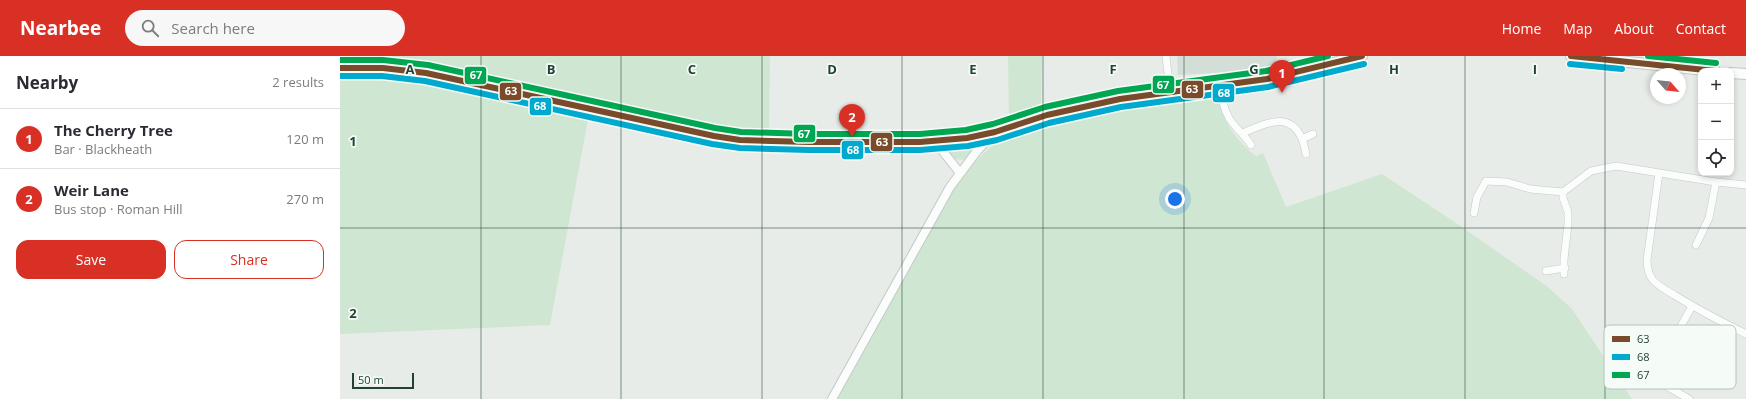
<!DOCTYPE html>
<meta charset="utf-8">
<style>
:root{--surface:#fff;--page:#f7f7f7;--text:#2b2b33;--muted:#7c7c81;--line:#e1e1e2;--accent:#d93025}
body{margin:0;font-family:"Open Sans",sans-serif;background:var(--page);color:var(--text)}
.controls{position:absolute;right:12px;top:12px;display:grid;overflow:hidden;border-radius:8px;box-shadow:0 2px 6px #0003}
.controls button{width:36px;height:36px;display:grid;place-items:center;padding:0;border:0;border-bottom:1px solid var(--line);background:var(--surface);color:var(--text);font:20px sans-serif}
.compass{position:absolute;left:1310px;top:12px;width:36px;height:36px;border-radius:50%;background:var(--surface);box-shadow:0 2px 6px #0003;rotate:117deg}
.scale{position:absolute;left:12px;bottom:10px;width:62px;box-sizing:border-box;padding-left:4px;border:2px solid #214234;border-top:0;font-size:11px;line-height:14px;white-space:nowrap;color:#214234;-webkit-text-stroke:3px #f5fbf7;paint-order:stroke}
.you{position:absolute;left:835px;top:143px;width:14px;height:14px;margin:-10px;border:3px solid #fff;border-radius:50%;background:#1a73e8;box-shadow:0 0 0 6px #1a73e833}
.badge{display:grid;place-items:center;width:26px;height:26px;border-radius:50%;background:var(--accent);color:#fff;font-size:13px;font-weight:700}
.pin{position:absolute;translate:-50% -33px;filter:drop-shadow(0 1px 2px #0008)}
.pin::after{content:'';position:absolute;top:21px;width:14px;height:12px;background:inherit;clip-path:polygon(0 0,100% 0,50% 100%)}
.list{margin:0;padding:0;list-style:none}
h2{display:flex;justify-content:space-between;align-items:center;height:52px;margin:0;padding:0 16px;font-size:17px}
h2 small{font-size:13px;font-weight:400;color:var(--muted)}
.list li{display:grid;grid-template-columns:26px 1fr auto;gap:12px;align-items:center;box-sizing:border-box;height:60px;padding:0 16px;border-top:1px solid var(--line)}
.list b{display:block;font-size:15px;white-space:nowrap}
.list p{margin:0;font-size:13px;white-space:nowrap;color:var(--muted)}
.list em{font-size:13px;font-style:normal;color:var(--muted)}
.actions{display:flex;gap:8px;padding:12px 16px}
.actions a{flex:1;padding:9px 0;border:1px solid var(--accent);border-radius:12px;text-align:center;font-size:14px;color:var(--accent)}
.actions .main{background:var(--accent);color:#fff}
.icon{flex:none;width:22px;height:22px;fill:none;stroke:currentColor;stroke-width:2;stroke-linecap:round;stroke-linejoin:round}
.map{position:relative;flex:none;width:1406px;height:343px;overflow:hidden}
header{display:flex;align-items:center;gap:24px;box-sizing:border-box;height:56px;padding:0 20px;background:var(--accent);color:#fff}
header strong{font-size:19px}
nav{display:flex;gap:22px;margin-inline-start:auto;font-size:14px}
.search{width:280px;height:36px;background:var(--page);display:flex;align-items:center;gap:10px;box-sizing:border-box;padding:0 14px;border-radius:22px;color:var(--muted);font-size:15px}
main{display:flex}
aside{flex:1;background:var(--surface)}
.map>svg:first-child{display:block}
.built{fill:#d4ded8}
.green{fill:#cfe6d2}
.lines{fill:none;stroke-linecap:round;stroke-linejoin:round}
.minor-casing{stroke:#c4c9c6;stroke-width:8}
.tertiary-casing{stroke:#c4c9c6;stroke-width:10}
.secondary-casing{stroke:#c0c8c4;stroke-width:12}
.minor{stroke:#fbfcfc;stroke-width:7}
.tertiary{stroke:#fbfcfc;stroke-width:8}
.secondary{stroke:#fbfcfc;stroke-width:10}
.bus-1-casing{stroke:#f5fbf7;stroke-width:9}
.bus-2-casing{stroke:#f5fbf7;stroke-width:9}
.bus-3-casing{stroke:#f5fbf7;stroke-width:9}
.bus-1{stroke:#7a4b2a;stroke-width:6}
.bus-2{stroke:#00a9ce;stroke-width:6}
.bus-3{stroke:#00a651;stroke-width:6}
.grid{fill:none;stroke:#214234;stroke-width:1;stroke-opacity:0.55}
.key{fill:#f5fbf7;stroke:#b5c4bc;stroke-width:1}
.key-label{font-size:11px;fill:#214234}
.grid-label{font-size:13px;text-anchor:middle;font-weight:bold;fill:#214234;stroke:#f5fbf7;stroke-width:3.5;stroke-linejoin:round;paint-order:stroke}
.line-badge{stroke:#f5fbf7;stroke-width:1.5}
.badge-label{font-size:11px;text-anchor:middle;font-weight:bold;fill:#fff}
</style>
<header>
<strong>Nearbee</strong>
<div class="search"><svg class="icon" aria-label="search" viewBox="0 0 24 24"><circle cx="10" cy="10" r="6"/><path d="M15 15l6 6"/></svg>Search here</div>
<nav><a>Home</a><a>Map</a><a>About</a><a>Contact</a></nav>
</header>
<main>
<aside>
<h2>Nearby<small>2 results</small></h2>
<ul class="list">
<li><span class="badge">1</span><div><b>The Cherry Tree</b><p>Bar · Blackheath</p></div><em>120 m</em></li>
<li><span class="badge">2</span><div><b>Weir Lane</b><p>Bus stop · Roman Hill</p></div><em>270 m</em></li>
</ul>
<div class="actions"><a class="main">Save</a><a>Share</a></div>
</aside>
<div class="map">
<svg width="1406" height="343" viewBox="0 0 1406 343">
<rect width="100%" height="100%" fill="#e7ece9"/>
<!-- built -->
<path class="built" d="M837 0H937L935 11 896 16 838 19Z"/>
<!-- green -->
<path class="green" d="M0 0H430L429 76 425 90 384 86 248 63 210 269 0 278Z
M668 0H702L701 51 669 63Z
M859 38C862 38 868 37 871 38 880 41 882 56 885 63 891 76 905 92 916 100L923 97 946 151 1042 118 1116 167 1208 231 1232 253 1292 343H495L610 131 643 98 666 77 779 49Z
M645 82 625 104 615 103 605 92V89L623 87Z"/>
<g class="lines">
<defs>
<path id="minor" d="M826 0 830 36
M881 29C882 41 883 52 889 62 895 72 905 79 911 89
M903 77C923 68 950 54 962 83 964 88 965 93 966 98
M962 83 973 78
M1319 117 1307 204C1307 212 1308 218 1313 224 1319 231 1328 235 1336 240 1358 254 1382 266 1406 278
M1223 136V142L1228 156V168L1224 203V218
M1134 157 1137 141 1146 125 1167 126 1190 133 1223 136 1251 115 1276 110 1376 126 1406 129
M1356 189 1369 162 1376 126
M1206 215 1225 212
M1278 302 1349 343
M1312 323 1352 250"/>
<path id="tertiary" d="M597 84 601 93 620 117
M492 343 610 131 637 95 655 76"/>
<path id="secondary" d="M1231 0 1375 15
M0 12C29 10 57 13 86 17L374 80 400 84 469 86H580L627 82 655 76 707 59 780 43 927 23 1022 0
M1391 17 1406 18"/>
</defs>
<!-- minor casing -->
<use href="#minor" class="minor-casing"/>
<!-- tertiary casing -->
<use href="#tertiary" class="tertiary-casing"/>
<!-- secondary casing -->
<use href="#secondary" class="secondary-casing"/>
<!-- minor -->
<use href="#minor" class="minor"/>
<!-- tertiary -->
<use href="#tertiary" class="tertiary"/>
<!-- secondary -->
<use href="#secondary" class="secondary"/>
<defs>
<path id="bus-1" d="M1231 0 1375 15
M0 12H43L86 17 374 80 400 84 469 86H580L627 82 655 76 707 59 780 43 927 23 1022 0"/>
<path id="bus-2" d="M1230 8 1282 13
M0 20H42L85 25 372 88 400 92 469 94H580L628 90 657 84 709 67 781 51 928 31 1024 8"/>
<path id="bus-3" d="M1308 0 1376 7
M0 4H43L88 9 375 72 401 76 469 78H580L626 74 653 68 705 51 778 35 926 15 988 0"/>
</defs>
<!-- bus-1 casing -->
<use href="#bus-1" class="bus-1-casing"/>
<!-- bus-2 casing -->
<use href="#bus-2" class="bus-2-casing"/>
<!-- bus-3 casing -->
<use href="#bus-3" class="bus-3-casing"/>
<!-- bus-1 -->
<use href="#bus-1" class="bus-1"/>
<!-- bus-2 -->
<use href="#bus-2" class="bus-2"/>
<!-- bus-3 -->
<use href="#bus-3" class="bus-3"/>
</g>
<!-- grid -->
<path class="grid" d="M141 0V343M281 0V343M422 0V343M562 0V343M703 0V343M844 0V343M984 0V343M1125 0V343M1265 0V343M0 172H1406"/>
<!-- legend -->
<rect x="1264" y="269" width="132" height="64" rx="6" class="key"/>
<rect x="1272" y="280" width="18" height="6" fill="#7a4b2a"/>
<rect x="1272" y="298" width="18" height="6" fill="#00a9ce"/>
<rect x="1272" y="316" width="18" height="6" fill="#00a651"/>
<g class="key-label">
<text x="1297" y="287">63</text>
<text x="1297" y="305">68</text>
<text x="1297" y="323">67</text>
</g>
<g class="grid-label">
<text x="70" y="18">A</text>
<text x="211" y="18">B</text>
<text x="352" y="18">C</text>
<text x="492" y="18">D</text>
<text x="633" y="18">E</text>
<text x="773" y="18">F</text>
<text x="914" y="18">G</text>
<text x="1054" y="18">H</text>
<text x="1195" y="18">I</text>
<text x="13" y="90">1</text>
<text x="13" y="262">2</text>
</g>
<g class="line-badge">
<rect x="124" y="10" width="23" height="19" rx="4" fill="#00a651"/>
<rect x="812" y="19" width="23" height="19" rx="4" fill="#00a651"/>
<rect x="841" y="24" width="23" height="19" rx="4" fill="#7a4b2a"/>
<rect x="159" y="26" width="23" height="19" rx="4" fill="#7a4b2a"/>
<rect x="872" y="27" width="23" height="20" rx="4" fill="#00a9ce"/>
<rect x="189" y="41" width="23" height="19" rx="4" fill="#00a9ce"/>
<rect x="453" y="68" width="23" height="19" rx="4" fill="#00a651"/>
<rect x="530" y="76" width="23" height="20" rx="4" fill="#7a4b2a"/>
<rect x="501" y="84" width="23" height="20" rx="4" fill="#00a9ce"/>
</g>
<g class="badge-label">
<text x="136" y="23">67</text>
<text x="823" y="33">67</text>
<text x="852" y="37">63</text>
<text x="171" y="39">63</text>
<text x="884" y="41">68</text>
<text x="200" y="54">68</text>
<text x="464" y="82">67</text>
<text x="542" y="90">63</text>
<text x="513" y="98">68</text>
</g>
</svg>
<div class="controls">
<button>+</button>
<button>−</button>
<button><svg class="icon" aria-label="locate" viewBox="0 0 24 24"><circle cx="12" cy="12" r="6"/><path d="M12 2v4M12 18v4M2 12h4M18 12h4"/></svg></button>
</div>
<svg class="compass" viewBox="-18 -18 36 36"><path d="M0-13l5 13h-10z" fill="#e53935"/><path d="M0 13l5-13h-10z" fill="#7c7c81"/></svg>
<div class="scale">50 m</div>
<div class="you"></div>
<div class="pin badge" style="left:942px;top:37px">1</div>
<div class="pin badge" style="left:512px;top:81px">2</div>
</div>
</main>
